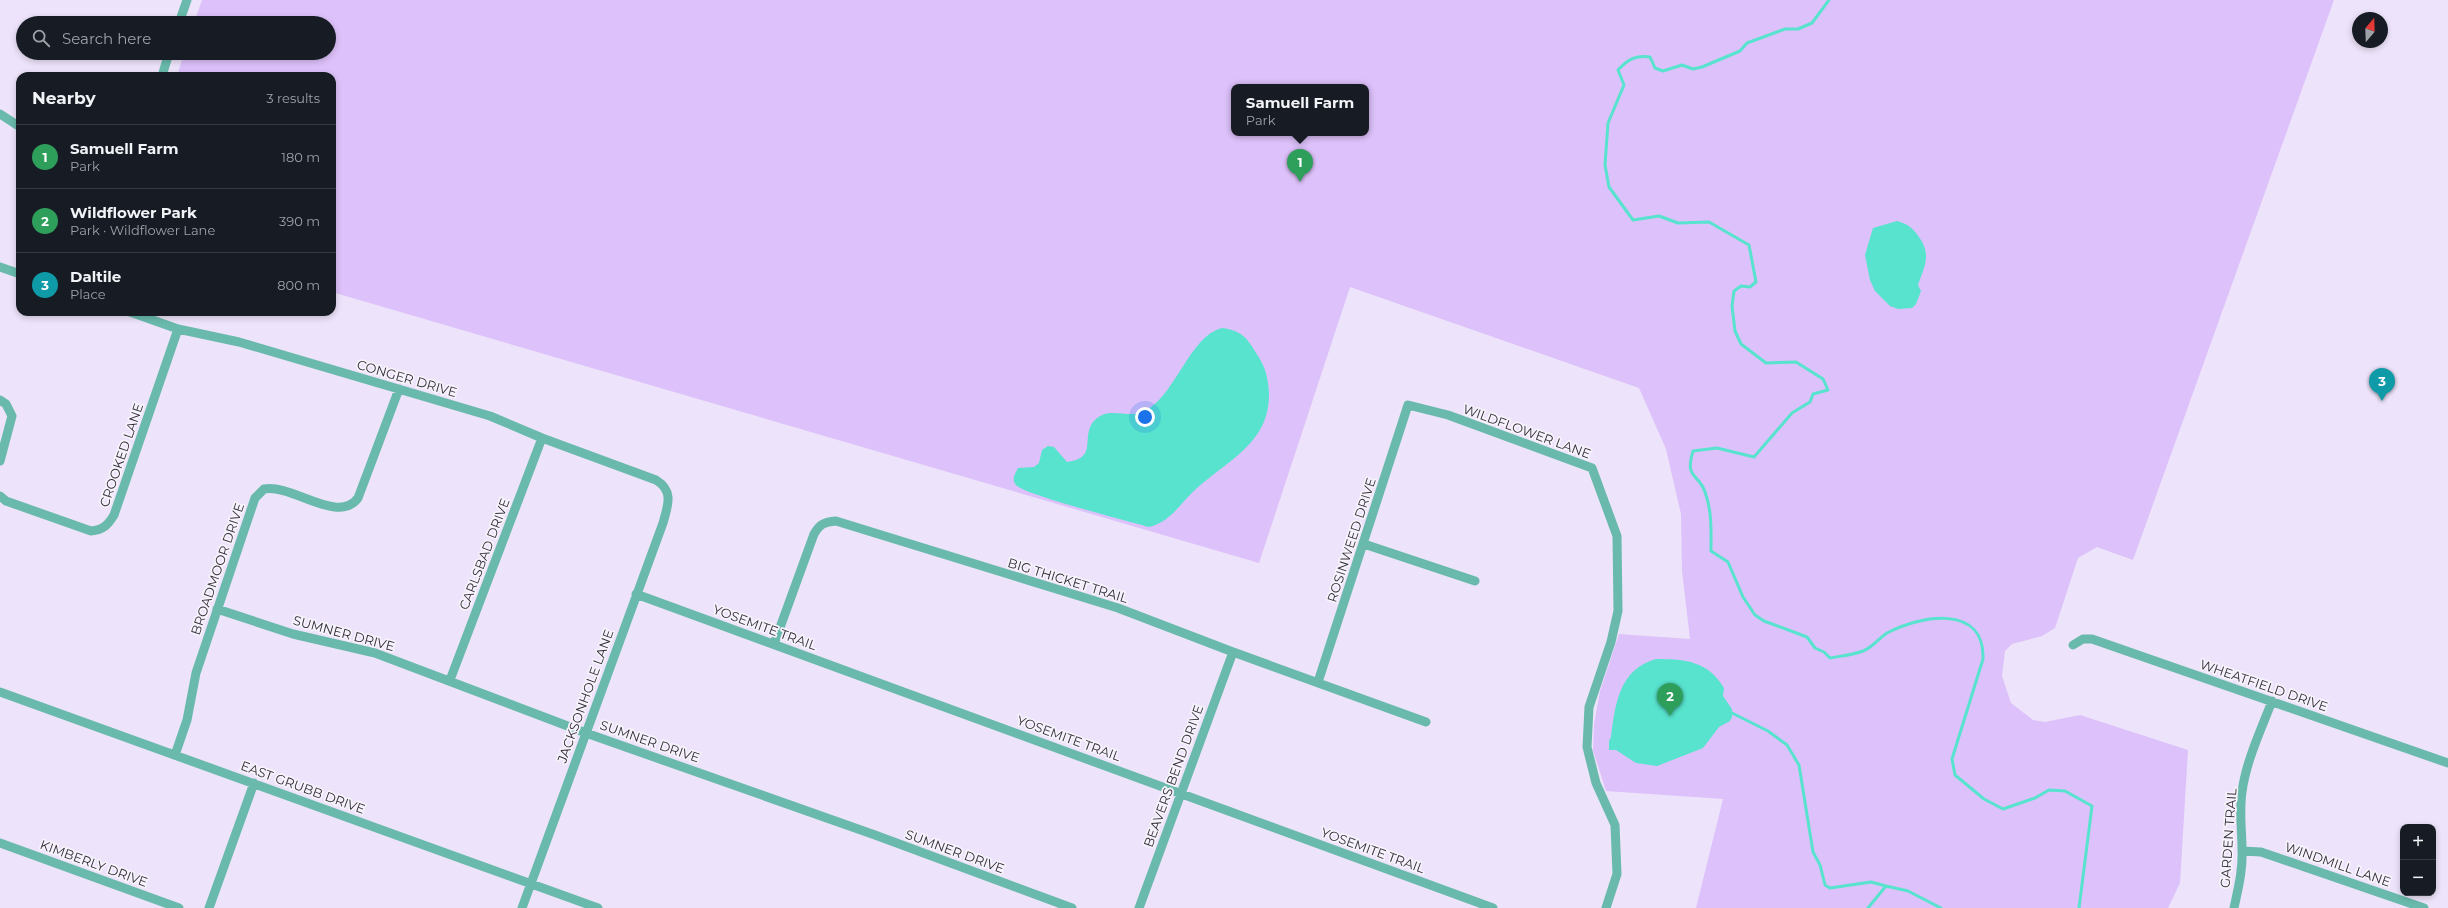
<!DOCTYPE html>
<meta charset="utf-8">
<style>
:root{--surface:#171b24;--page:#242831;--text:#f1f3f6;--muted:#9ea1a6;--line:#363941;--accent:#44887c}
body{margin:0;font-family:Montserrat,sans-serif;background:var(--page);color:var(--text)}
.controls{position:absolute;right:12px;bottom:12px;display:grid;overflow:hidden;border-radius:8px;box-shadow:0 2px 6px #0003}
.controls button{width:36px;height:36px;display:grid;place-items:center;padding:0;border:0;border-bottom:1px solid var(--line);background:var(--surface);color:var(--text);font:20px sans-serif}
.compass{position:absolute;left:2352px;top:12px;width:36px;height:36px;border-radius:50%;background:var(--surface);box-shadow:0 2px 6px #0003;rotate:19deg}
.you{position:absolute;left:1145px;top:417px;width:14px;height:14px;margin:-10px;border:3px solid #fff;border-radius:50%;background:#1a73e8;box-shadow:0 0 0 6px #1a73e833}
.badge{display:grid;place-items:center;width:26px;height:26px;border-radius:50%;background:var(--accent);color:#fff;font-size:13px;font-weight:700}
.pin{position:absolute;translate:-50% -33px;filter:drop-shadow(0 1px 2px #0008)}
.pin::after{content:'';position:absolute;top:21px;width:14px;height:12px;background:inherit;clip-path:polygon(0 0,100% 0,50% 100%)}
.popup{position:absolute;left:1231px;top:84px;width:138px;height:52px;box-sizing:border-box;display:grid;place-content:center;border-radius:8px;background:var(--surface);filter:drop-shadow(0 1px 3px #0005);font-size:13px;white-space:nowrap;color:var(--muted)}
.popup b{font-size:15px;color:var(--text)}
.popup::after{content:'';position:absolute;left:50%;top:100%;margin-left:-8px;border:8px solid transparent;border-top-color:var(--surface)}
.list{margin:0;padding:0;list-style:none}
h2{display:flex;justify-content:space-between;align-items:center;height:52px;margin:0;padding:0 16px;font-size:17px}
h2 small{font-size:13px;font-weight:400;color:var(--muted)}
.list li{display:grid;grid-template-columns:26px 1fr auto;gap:12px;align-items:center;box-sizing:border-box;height:64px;padding:0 16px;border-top:1px solid var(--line)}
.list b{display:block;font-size:15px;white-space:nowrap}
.list p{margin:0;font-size:13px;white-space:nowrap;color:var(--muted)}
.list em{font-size:13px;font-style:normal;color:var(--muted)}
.icon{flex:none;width:22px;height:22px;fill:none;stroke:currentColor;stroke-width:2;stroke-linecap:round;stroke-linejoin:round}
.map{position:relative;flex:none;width:2448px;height:908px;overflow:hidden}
.search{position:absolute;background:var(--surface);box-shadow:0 2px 6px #0003;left:16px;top:16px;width:320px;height:44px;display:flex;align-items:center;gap:10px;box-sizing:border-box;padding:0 14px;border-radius:22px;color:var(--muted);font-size:15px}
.panel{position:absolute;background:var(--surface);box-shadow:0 2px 6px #0003;left:16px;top:72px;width:320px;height:244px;border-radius:12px}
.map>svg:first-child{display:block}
.green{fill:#ddc1fa;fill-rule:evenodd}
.water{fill:#57e3cd}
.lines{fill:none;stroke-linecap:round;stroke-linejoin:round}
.stream{stroke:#57e3cd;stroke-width:3}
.minor{stroke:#69baac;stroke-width:9}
.labels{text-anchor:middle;stroke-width:3.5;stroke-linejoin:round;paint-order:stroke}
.street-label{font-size:13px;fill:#322d36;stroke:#f7f3fc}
</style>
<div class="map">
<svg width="2448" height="908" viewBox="0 0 2448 908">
<rect width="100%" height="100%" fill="#ede3fa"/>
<!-- green -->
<path class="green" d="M202 0H2334L2133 560 2097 547 2078 558 2055 628 2042 636 2012 644 2005 651 2002 676 2011 703 2033 720 2045 722 2080 715 2188 750 2180 883 2168 908H1696L1723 799 1606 791 1593 750 1594 724 1600 691 1619 634 1690 639 1682 571 1681 514 1666 449 1639 388 1350 287 1259 563 332 292V76H177L184 53H329V23H194ZM1234 87H1366V133H1234Z"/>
<!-- water -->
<path class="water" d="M1897 221C1910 225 1914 229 1921 240 1931 257 1924 267 1918 285L1921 291 1916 304 1912 308 1898 309 1890 306 1875 291 1870 280 1865 255 1873 228Z
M1222 328C1243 331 1247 338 1258 356 1266 368 1268 379 1269 393 1270 442 1230 459 1197 488 1181 502 1171 522 1149 527 1128 521 1025 495 1016 485 1011 479 1015 474 1018 468L1034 467 1039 463 1042 450 1048 446 1054 447 1067 462C1099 458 1080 437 1094 421 1109 404 1130 421 1147 410 1176 393 1190 336 1222 328Z
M1656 659C1685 659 1708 661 1724 688L1723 696 1732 709V717L1730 721 1719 727 1703 748 1657 766 1636 763 1616 750H1609V741L1611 737C1615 705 1619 669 1656 659Z"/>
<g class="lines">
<!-- stream -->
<path class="stream" d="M1829 0 1812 23 1798 29H1785L1747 43 1740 51 1702 67 1693 69 1682 65 1663 71 1655 68 1650 57C1636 55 1628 59 1618 70L1624 85 1608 123 1605 165 1609 187 1633 220 1659 216 1678 223 1709 222 1749 245 1756 282 1750 287 1741 286 1734 291 1732 306 1735 331 1741 344 1766 363 1796 362 1823 379 1828 390 1813 394 1810 402 1792 413 1754 457 1717 448 1693 451C1684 481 1700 472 1706 495 1712 513 1711 532 1711 551L1728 562 1743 597 1755 615 1764 621 1807 637 1815 648 1824 652 1830 658C1840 656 1853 655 1863 651 1872 648 1879 638 1887 633 1921 615 1985 604 1983 659L1952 759 1955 775 1984 799 2003 809 2035 798 2049 790 2065 791 2092 806 2079 908
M1732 713 1768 731 1787 745 1799 765 1813 852 1820 865 1825 885 1830 888 1871 882 1886 886
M1868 908 1886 886 1908 891 1941 908"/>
<!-- minor -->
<path class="minor" d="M179 23 187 0
M162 76 169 53
M0 114 20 127
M0 267 20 274
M130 312 178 329 239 342 490 416 542 438 656 480C674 491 668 505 663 523L522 908
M0 400 6 404 12 416 0 461
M0 496 6 501 91 531C103 530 108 525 114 515L178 329
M1364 544 1475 581
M636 594 1493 908
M217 609 293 634 375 653 586 733 875 835 1072 908
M774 644 814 534C820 524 824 522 836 521L1118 608 1233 652 1426 722
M2073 645 2083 639H2092L2448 763
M450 680 542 438
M1318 682 1408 405 1448 415 1592 468 1617 536 1618 611 1611 642 1589 707 1587 747 1596 783 1615 825 1617 874 1606 908
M0 692 598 908
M175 755 187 720 196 673 255 498 264 489C293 484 338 525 358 498L399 389
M0 843 179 908
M2242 851 2261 852 2424 908
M209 908 254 783
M1139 908 1233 652
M2234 908C2238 889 2243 870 2242 850 2242 830 2239 812 2242 792 2246 761 2261 730 2272 701"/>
</g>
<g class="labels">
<!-- street labels -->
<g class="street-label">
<text transform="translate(407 378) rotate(16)" y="5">CONGER DRIVE</text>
<text transform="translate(1527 431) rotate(20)" y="5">WILDFLOWER LANE</text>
<text transform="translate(121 455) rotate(-71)" y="5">CROOKED LANE</text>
<text transform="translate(1351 540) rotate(-72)" y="5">ROSINWEED DRIVE</text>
<text transform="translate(484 554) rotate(-69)" y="5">CARLSBAD DRIVE</text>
<text transform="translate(217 569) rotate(-71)" y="5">BROADMOOR DRIVE</text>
<text transform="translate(1068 580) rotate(17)" y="5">BIG THICKET TRAIL</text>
<text transform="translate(765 627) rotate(20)" y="5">YOSEMITE TRAIL</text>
<text transform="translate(344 633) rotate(15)" y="5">SUMNER DRIVE</text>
<text transform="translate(2264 685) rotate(19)" y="5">WHEATFIELD DRIVE</text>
<text transform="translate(585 696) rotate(-70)" y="5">JACKSONHOLE LANE</text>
<text transform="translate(1069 738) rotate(20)" y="5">YOSEMITE TRAIL</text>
<text transform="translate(650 741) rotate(19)" y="5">SUMNER DRIVE</text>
<text transform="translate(1173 776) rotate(-70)" y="5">BEAVERS BEND DRIVE</text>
<text transform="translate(303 787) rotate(20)" y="5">EAST GRUBB DRIVE</text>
<text transform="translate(2228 838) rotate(-86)" y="5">GARDEN TRAIL</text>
<text transform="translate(1373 850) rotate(20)" y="5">YOSEMITE TRAIL</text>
<text transform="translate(955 851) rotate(20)" y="5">SUMNER DRIVE</text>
<text transform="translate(94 863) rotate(20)" y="5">KIMBERLY DRIVE</text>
<text transform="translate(2338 864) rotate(19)" y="5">WINDMILL LANE</text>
</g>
</g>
</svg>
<div class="controls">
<button>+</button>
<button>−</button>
</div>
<svg class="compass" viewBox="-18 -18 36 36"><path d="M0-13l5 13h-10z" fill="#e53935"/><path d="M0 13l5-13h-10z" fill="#9ea1a6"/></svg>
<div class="you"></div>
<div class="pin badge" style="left:1300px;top:182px;background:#2e9e5b">1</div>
<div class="popup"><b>Samuell Farm</b>Park</div>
<div class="pin badge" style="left:1670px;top:716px;background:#2e9e5b">2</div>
<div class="pin badge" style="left:2382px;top:401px;background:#0f9aa8">3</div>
<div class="search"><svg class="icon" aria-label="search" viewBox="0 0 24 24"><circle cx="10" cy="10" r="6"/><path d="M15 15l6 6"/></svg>Search here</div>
<section class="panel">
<h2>Nearby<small>3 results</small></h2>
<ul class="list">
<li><span class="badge" style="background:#2e9e5b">1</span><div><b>Samuell Farm</b><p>Park</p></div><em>180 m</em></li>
<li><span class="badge" style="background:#2e9e5b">2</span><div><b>Wildflower Park</b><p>Park · Wildflower Lane</p></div><em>390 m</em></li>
<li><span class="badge" style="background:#0f9aa8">3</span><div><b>Daltile</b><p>Place</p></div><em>800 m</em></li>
</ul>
</section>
</div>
